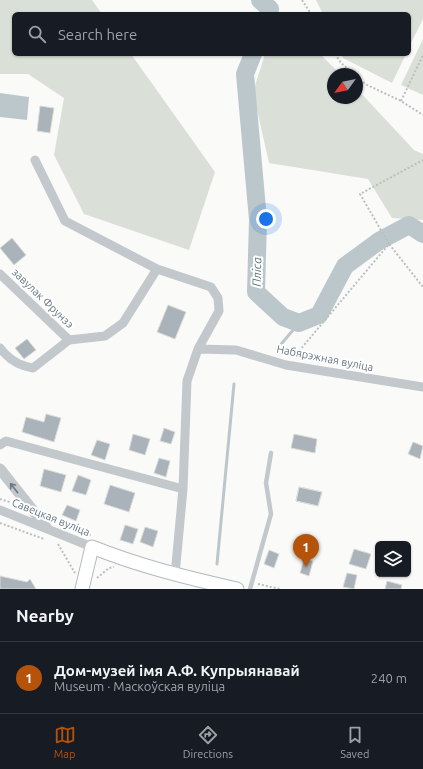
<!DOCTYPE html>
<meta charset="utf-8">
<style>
:root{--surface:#171b24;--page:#242831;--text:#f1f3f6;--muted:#9ea1a6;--line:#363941;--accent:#b45309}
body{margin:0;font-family:Ubuntu,sans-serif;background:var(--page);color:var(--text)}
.controls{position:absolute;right:12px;bottom:12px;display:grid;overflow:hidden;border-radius:6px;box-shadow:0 1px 3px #0004}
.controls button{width:36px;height:36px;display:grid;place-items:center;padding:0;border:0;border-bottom:1px solid var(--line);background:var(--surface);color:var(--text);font:20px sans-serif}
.compass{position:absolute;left:327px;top:68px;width:36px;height:36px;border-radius:50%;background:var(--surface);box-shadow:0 1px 3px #0004;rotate:237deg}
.you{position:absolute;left:266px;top:219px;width:14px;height:14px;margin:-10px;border:3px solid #fff;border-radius:50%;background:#1a73e8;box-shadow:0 0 0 6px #1a73e833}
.badge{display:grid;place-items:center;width:26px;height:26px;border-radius:50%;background:var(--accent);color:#fff;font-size:13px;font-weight:700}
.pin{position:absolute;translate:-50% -33px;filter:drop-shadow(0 1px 2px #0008)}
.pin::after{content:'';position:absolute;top:21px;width:14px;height:12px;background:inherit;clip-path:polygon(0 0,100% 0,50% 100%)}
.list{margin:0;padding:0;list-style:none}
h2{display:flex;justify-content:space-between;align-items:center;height:52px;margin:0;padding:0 16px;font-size:17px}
h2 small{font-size:13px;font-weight:400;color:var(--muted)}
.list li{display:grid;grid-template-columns:26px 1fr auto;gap:12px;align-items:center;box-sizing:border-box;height:72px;padding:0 16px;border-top:1px solid var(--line)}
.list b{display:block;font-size:15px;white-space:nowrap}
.list p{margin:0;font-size:13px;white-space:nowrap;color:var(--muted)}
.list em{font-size:13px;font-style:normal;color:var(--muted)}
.icon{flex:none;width:22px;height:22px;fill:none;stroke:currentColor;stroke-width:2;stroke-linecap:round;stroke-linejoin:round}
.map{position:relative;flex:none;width:423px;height:589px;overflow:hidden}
.search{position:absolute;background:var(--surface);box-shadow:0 1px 3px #0004;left:12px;right:12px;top:12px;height:44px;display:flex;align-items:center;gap:10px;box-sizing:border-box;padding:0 14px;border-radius:6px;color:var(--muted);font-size:15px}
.sheet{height:124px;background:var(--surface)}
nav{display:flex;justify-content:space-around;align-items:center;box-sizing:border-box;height:56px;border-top:1px solid var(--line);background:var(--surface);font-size:11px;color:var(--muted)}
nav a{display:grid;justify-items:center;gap:2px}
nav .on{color:var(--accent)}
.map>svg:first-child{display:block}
.green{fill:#dadfd7}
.water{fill:#bbc7cb}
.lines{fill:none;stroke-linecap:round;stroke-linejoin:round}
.stream{stroke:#bbc7cb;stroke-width:3}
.river{stroke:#bbc7cb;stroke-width:18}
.building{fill:#aab3b9;stroke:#dcdcda}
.secondary-casing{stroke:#b3babf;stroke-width:15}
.path{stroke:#bbbfc2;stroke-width:2;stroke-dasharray:2 2;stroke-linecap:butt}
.service{stroke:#c3c8cc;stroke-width:4.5}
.minor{stroke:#c3c8cc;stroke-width:9}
.tertiary{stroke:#c3c8cc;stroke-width:11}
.secondary{stroke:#fff;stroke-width:13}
.oneway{stroke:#6a7a87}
.labels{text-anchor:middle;stroke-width:4;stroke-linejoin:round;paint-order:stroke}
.street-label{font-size:11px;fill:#657683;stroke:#fff}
.water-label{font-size:12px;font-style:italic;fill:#60757c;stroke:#fff}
</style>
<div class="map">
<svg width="423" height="589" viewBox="0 0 423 589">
<rect width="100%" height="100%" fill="#fafaf8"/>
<!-- green -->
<path class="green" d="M0 0H92L102 14H14V54H131L215 172 189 250 84 214 54 155 64 98 28 74H0Z
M316 0H423V19L409 47V14H323Z
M423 39V95L401 85Z
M265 54H320L340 74H333V98H357V89L414 150 423 154V220L392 218 368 179 269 163 253 92Z
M342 54H406L392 83 343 58Z"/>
<!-- water -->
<path class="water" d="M0 93 29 97 27 120 0 117Z"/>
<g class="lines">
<!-- stream -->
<path class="stream" d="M277 349 299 323
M217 564 234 384"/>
<!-- river -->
<path class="river" d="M260 0 270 9 268 14
M253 54 245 74 258 220 256 292 283 317 299 323 319 315 345 266 379 241 409 225 423 234"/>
</g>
<!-- building -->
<path class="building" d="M40 106 54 108 50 133 37 131Z
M12 238 26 255 14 265 0 248Z
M168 305 186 312 175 339 157 332Z
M27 339 36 350 24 359 15 348Z
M46 414 61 418 54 442 22 432 26 417 44 422Z
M164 428 175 432 171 444 160 441Z
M133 434 150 439 145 455 129 450Z
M294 434 317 439 315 453 291 448Z
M97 440 110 444 105 460 91 455Z
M413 442 423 446 420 459 408 454Z
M159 458 170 461 166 477 154 473Z
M44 469 66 475 61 492 40 486Z
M78 475 91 480 86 495 72 491Z
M110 485 135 493 129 512 104 504Z
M299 487 322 492 318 506 296 501Z
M299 487 322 492 318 506 296 501Z
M67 505 80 510 76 521 62 515Z
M125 525 138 529 133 544 120 540Z
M145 527 158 531 153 547 140 542Z
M354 549 371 554 366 569 349 564Z
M269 550 279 554 274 568 264 564Z
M304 559 313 561 309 576 300 573Z
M347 573 357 575 354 589 343 587Z
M0 576 27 582 30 579 36 589H0Z
M387 581 402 585 401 589H385Z"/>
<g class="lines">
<defs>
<path id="secondary" d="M82 589 92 547C139 566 188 578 237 589"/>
</defs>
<!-- secondary casing -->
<use href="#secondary" class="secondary-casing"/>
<!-- path -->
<path class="path" d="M302 0 311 14
M335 54 341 63 354 74
M357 77 365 84 401 101 423 115
M401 101 423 55
M389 244 360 194 423 160
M294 357 389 244 423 287
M0 499 15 504
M52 519 92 536
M0 523 44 539
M58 544 75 573
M97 578 109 568 114 567
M258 584 280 589"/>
<!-- service -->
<path class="service" d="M250 589 271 514 266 483 271 453"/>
<!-- minor -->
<path class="minor" d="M35 160 65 221 157 269 211 287 218 298 219 311 198 349 187 381 183 489 175 575
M0 274 69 340
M0 348C9 360 19 366 33 368L69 340 105 336 123 323 157 269
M198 349 236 350 286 365 423 387
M0 445 6 441 183 489
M0 510 92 547"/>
<!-- tertiary -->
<path class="tertiary" d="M0 469 46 527"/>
<!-- secondary -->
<use href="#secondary" class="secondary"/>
</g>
<!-- one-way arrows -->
<defs><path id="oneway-shaft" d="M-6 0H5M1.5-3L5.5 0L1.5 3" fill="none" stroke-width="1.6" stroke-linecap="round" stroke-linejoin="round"/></defs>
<use class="oneway" href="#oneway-shaft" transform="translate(14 488) rotate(-128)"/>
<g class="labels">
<!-- street labels -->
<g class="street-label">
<text transform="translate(43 298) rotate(44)" y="4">завулак Фрунзэ</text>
<text transform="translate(325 358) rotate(11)" y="4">Набярэжная вуліца</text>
<text transform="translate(51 517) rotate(22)" y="4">Савецкая вуліца</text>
</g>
<!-- water labels -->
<g class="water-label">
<text transform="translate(257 272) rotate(-89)" y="4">Пліса</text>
</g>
</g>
</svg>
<div class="controls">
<button><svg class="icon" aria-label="layers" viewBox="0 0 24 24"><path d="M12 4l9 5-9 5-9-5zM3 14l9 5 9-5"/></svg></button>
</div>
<svg class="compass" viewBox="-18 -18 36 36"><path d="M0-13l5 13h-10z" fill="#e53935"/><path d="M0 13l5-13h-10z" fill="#9ea1a6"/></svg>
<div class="you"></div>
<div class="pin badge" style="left:306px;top:567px">1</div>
<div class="search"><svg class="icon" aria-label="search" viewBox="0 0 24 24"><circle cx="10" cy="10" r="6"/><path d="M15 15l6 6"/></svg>Search here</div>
</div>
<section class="sheet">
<h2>Nearby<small></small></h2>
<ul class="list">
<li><span class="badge">1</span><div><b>Дом-музей імя А.Ф. Купрыянавай</b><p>Museum · Маскоўская вуліца</p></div><em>240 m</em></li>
</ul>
</section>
<nav>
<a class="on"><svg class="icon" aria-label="map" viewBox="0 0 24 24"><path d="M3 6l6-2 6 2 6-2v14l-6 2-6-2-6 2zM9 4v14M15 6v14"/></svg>Map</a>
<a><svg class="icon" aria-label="directions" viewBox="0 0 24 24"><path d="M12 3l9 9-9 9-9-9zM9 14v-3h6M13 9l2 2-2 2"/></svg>Directions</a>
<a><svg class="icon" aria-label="saved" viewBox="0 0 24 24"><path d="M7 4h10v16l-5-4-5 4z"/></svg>Saved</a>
</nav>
